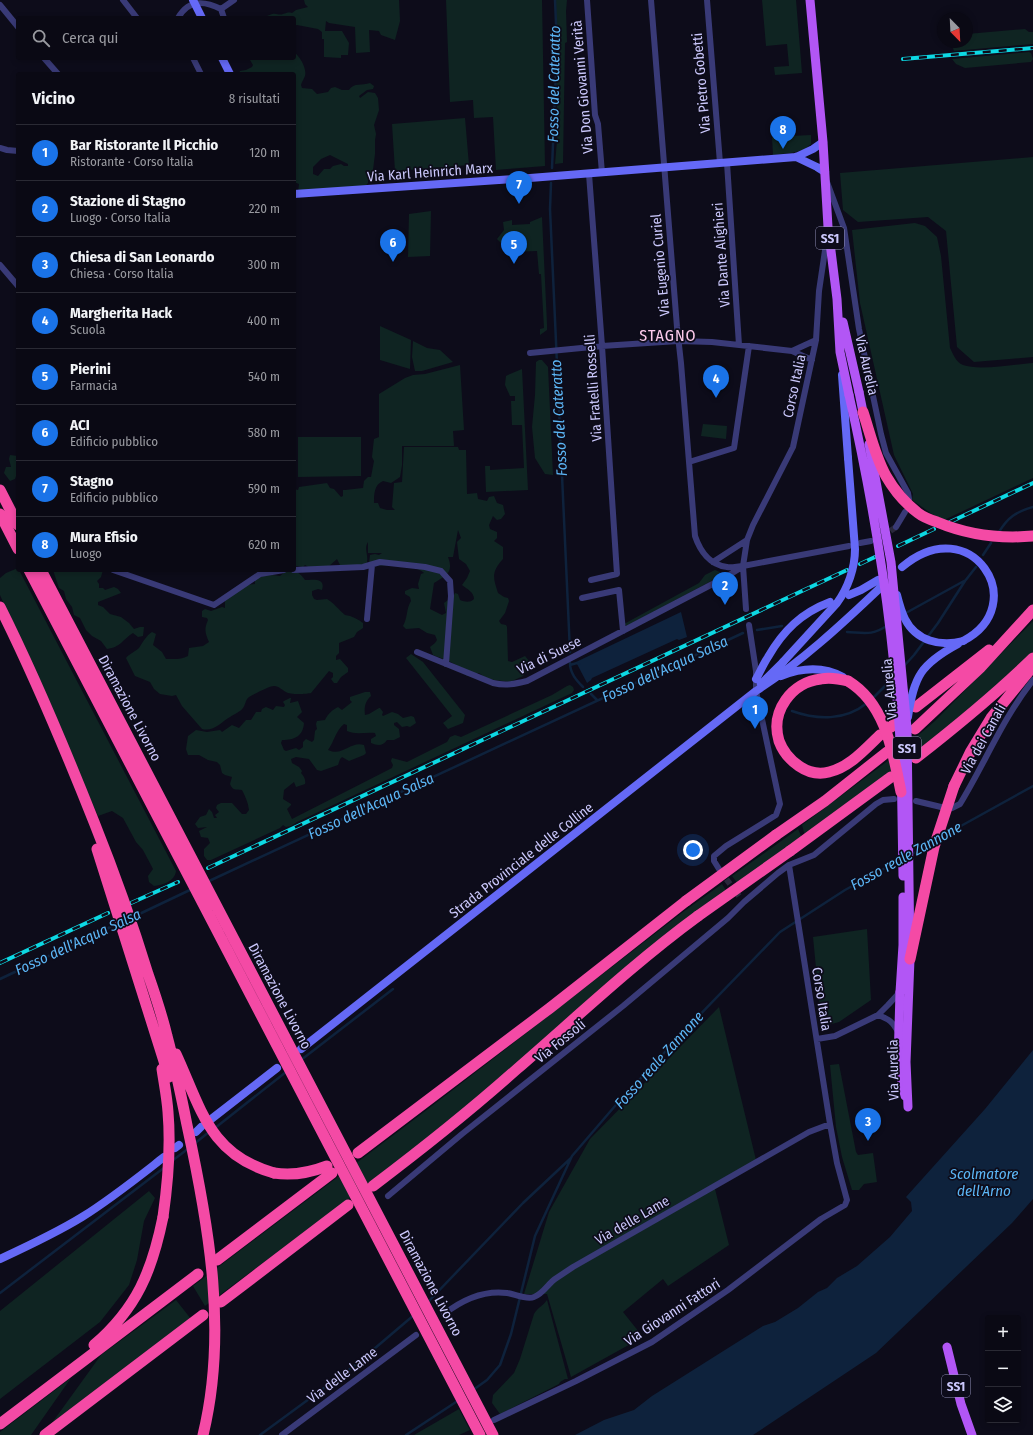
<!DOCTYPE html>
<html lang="it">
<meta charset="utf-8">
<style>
:root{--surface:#0a0914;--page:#181722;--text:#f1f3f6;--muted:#999aa0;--line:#2a2a34;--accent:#1a73e8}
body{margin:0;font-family:"Fira Sans Condensed",sans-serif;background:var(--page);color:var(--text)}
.controls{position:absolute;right:12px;bottom:12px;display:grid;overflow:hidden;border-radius:4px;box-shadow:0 2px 6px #0003}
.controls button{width:36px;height:36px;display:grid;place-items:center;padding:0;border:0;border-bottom:1px solid var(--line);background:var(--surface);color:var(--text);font:20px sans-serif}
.compass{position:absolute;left:937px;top:12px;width:36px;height:36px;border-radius:50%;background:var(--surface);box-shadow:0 2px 6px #0003;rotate:156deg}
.you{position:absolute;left:693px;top:850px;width:14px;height:14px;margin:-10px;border:3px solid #fff;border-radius:50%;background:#1a73e8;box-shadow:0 0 0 6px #1a73e833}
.badge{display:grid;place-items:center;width:26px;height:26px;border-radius:50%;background:var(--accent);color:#fff;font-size:13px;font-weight:700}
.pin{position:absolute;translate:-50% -33px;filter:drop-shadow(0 1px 2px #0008)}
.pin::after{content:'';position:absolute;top:21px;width:14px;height:12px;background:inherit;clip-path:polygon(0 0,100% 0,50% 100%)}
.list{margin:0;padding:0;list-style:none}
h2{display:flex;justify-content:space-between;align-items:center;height:52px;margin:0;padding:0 16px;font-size:17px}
h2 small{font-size:13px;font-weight:400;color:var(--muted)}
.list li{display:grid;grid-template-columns:26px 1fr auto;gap:12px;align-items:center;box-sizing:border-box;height:56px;padding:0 16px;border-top:1px solid var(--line)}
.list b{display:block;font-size:15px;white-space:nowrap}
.list p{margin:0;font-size:13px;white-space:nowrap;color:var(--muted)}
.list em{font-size:13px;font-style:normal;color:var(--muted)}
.icon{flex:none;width:22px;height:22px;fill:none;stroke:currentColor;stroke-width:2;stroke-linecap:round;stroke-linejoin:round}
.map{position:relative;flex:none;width:1033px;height:1435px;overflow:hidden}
.search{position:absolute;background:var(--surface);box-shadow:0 2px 6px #0003;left:16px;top:16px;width:280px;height:44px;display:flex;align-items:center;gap:10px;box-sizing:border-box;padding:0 14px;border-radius:4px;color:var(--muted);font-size:15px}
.panel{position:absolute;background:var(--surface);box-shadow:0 2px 6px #0003;left:16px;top:72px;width:280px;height:500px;border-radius:4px}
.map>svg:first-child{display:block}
.green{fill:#0f2422;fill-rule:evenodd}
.water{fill:#0e223c}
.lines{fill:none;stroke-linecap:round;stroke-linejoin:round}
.stream{stroke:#0e223c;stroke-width:2.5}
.street-tunnel{stroke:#2a283c;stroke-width:6;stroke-dasharray:6 3;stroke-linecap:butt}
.street{stroke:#393a77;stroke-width:6}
.secondary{stroke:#6569f6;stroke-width:8}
.primary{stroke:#b256f5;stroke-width:9}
.highway{stroke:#f44aa5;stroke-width:11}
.rail-casing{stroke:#0dd8e3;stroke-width:4}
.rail{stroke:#0d0c1a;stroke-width:2.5;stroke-dasharray:8;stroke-linecap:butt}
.secondary-bridge{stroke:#6569f6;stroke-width:8}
.primary-bridge{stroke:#b256f5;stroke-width:9}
.highway-bridge{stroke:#f44aa5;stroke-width:11}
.labels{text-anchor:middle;stroke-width:3.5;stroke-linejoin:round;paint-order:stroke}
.shield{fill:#0d0c1a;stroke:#9290b8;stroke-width:1}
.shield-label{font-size:13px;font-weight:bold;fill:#cbc8fc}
.street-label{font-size:14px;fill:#cbc8fc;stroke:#0d0c1a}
.water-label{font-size:15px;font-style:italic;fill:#5cb6f6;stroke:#0d0c1a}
.quarter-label{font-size:16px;letter-spacing:1px;fill:#fccaec;stroke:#0d0c1a}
</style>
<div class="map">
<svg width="1033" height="1435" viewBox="0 0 1033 1435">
<rect width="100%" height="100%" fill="#0d0c1a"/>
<!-- green -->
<path class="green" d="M304 0H399L400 21 395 40 381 35 379 31 369 30 370 52 356 53 355 27 329 23 326 21 325 31H342L349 43 348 55H341V58L324 57V39H322V32L318 29 297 25 294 26V18H268L267 16C277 11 277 16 283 14 287 13 288 12 292 13L296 10 308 7 305 4Z
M446 0H542L545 166 496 170 493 117 474 118 473 100 450 102Z
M556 0H567L566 11 567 42 565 43 563 163 555 164 557 141Z
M762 0H796L802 73 775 75 774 67 789 66 787 44 766 46Z
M1025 29 1029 32H1033V44L954 51 951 42H967V34Z
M294 52C300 57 307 68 305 76 304 79 302 81 301 85L302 88 312 89 317 94 328 92 331 88 335 87 342 90H349C354 82 362 86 370 83L374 86 373 89 367 90 359 96 360 98 368 92 375 93 378 98 379 110 374 125 376 134 375 140V154L372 178 368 179V183L364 188 298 192 299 184 294 182V74H239L240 71 246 70 252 67 253 65 250 60 251 58H294ZM330 155 348 164V166H344L341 164 333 166 330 169H324L318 176 313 174V167L321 159Z
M1029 52 1031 53 1033 59 1031 62 965 68 956 64 952 59Z
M465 118 469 165 395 171 392 124Z
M811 135V144C801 154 787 153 773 155L772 137Z
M1033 157V357L974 362 957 347 946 231 928 217 858 222 843 210 840 173Z
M431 211 430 256 408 257 409 214Z
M542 217 547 324V330L540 335V329L544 328 541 274H539L537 251 510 252 497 239 504 230 503 222 512 220V225L530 224V222Z
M915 223 925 226 937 237 941 256 950 348C953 354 956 362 963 365 979 371 1015 364 1033 363V478L944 520 932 514 912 500 913 494 894 455 860 303 852 230Z
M380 326 411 340 410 369 380 360Z
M413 341 427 348 440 350 453 362 422 371H415L412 357Z
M539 360H542L548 367 553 475 545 474 535 458 532 427 535 395 536 362Z
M460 365 464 430 453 431 454 446H402V465L400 477 391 483 383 481C374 485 374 494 374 503H378L380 508 387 510H395L392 507 394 483 402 482 404 447H458L459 450H466L467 494 477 493 478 499 487 501 489 497 494 496 497 503 503 505 505 514 501 519 497 520 493 516 489 525 490 529 497 532V538L494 541 503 547V559C491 572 493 578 498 593L504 597 508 598 509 601 505 613 499 621 501 624 506 625 507 627 508 661 512 662 525 656 530 662 528 670 523 676 510 682 487 679 479 673 467 676 459 670 458 666C448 660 443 659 433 655L430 647 435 643 437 640 435 635 427 633 419 628 406 629 403 626C408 617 406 609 411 601L410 597 405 594V591L412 588 419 589 418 584 421 574 424 573 423 572C418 569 411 565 405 565 392 564 381 568 369 563L370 555 375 554 379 555 382 553H368V542C363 550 370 556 366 565L343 567 340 565 337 559 328 567 318 566 310 568 305 565 303 567 297 566 294 567V489L298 490 299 487 327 483 330 488 334 489 341 497 343 496V490H345L363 488 364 481 368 477H371L374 461 372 457 374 439 379 437V394L405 378 413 375 425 374ZM458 530 461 538 457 542 459 559 466 564 470 571 467 578 462 585C467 589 474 592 474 599 470 603 465 602 460 600L458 594 455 593 451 601 448 600 444 603 446 613 442 615 430 609 434 583C446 575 454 573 448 557H453Z
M522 369 528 490 486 492 485 466H490V470L524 468 522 425H512L511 401H515V396H510L505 385 506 376 510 374Z
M703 424 727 426 726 439 701 436Z
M298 437H361V476L298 477Z
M10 455 18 456V477L16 476 15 479 10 481 4 473 6 467H11L9 459Z
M18 568 176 871C175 881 163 885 154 886L149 882 148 876 153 869 152 867 143 850 136 842 123 818 112 811 98 816 0 595V578L6 573Z
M53 570H103L101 577 97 581 99 584V588H103L105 590 114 587 118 589 121 593 98 602V605L103 607 110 614 121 617 129 623 134 629 140 627H144L143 636 138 637 133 633C122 640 121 647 107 649L101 641 92 636 86 630 80 618 74 615 72 607 66 599 64 591 59 588Z
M287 570C296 570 300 573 305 580 312 580 326 577 322 590L318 589 312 591V595L314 599 317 600 327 599C334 603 339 610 345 615 352 616 358 619 363 623V628L357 632 354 637 339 643V653L336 656V660L340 659 348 668V672L341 677 337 683H334L331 679 333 677V673L329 671 311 693C307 694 290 695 286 692 282 690 280 687 275 686 270 685 255 694 249 697 245 700 246 704 243 708 240 712 234 714 230 717 221 722 214 732 202 729L182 706 176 695 172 696 160 694 154 689 150 682 135 676 126 658C130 653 135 652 139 648 143 642 146 636 152 632L156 634 153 645 162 652 166 659C174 659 181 660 188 656L189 648 203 646 209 642C205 633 204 629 208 620L207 618 202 617V611L205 609 211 611 222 607 225 608V597L246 585 255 584V576L273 575 280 576Z
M715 570 720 572V576L717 578 627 626 624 624 699 583 705 575Z
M1033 621V652C965 722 883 777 805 836L802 825 889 760 935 721Z
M411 654 423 662 465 715 463 723 448 729 443 723 452 716 406 658Z
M570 685 573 687 574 690 572 693 297 822 291 826 286 827 283 825 280 828 211 860H207L204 856V849L210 843 208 838 201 837 199 831 207 827 198 828 195 824 200 817 206 815 209 809 212 812 214 818H217L215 815 219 812 216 808 217 805 221 803H232L242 814H246L249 810C248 802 245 796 242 790 235 789 233 791 230 784L232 777 225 775 222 773 220 765 217 762 208 760 199 755H188L186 749 188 736 196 730 207 732 220 730 222 732 232 725 239 728 246 720H251L256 712H261L262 709 266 707 273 710 276 706 284 707 285 705 283 702 284 701 290 698H291L290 703 298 701 302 712 297 717 304 723C303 736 295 740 282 740L281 743 284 750 286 751 296 748 299 750 303 747V742L306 739 312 742 314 740 315 731 317 729 316 724 317 721 325 720C328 714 332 710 338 707L342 710 352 702 350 700V697L365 692H370L371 696C365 701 364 708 365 715L369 714 379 708H380L383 712 382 715 383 716 392 712 398 714 403 718 411 716 414 717 416 723 410 727 407 726 402 727 397 722 394 723V725L399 729 400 737 394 740H387C383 746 378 746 371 743V739L376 736 375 733C365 732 356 735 347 731V725L344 724C336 730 334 742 328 750 343 757 350 741 364 745L366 753 364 755 349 761 342 757 340 759 338 765 321 771 317 770 309 759 296 757 291 759 292 763 299 767 302 771 301 773C304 776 306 780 305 784L296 787 294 782 284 790 283 799 291 804V805L287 809 292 819 392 768 393 765 391 761 392 758 407 762 447 742 450 737 455 735 461 737 552 695 567 686Z
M798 829 802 838 738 884 732 876Z
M722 884 727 892 426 1141 205 1306 193 1286 428 1109 683 912Z
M867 929 871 1000 839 1022 824 1026 820 1009 813 937Z
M719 1007 756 1160 714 1185 729 1245 668 1286 663 1279 623 1312 643 1337 571 1377 547 1294H524L549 1212 590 1139Z
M839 1064 856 1152 858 1155 873 1153 877 1182 864 1184 859 1190H852L842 1157 836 1127 830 1065Z
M149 1191 155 1198 144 1221 137 1260 129 1285 100 1322 0 1399V1311Z
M176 1300 191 1319 49 1427 101 1355Z
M547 1300 568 1379H565L560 1382 559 1384 500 1414 492 1403 493 1395 514 1373 520 1359 534 1314C537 1308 543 1306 547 1300Z
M71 1378 31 1435H0V1432Z
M459 1409 470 1430 459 1435H414Z"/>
<!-- water -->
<path class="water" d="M681 612 687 637 679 640 677 639 592 678 591 680 587 683 576 662Z
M1033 1050V1199L1012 1223 876 1353 753 1435H575L604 1420 634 1410 652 1396 763 1326 775 1322 798 1308 818 1292 827 1288 837 1278 857 1266 890 1237 912 1211 911 1202 906 1197 985 1109Z"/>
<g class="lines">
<!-- stream -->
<path class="stream" d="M552 168 557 47 555 0
M551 183 550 209 570 652
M999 532C1008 517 1016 512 1033 507
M983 555 991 543
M904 614 964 581
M757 630 782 626
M847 632C865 633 872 636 888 625
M570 663C570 673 576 680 583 687
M570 665 577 663 579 664
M904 666 914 655 938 623 965 581 976 567
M591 694 597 700
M872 699 893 678
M792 711C817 720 845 721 867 703
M941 837 1033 786
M912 854 932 843
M207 882 743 633
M133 917 192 889
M0 979 117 924
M301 1060 393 989
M215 1128 286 1072
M194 1144 209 1132
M172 1161 189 1148
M0 1293 165 1167
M427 1303 523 1203 571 1158
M473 1390 487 1380 500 1365 511 1334 535 1236 572 1156 615 1106 688 1027 780 932 845 890 900 860
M260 1435 354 1366 414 1315
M406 1435 459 1400"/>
<!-- street-tunnel -->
<path class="street-tunnel" d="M883 536 896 527
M721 872 739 896"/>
<!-- street -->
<path class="street" d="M123 0 137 18
M587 0 595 115 598 124 602 173
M651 0 677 327 681 363 695 536C700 551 710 565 727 567 732 568 738 566 743 566L849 546
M707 0 720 163
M0 5 18 27
M221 9 234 0
M178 18C188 0 203 0 221 9L224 18
M44 58 58 74
M193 58 201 74
M0 148 7 150 18 151
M727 163 739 345
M589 174 602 346 617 574 591 580
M827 182 844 228 859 329 881 434 886 453 908 493 909 499
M0 265 18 286
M530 353 602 346 678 341 712 342 792 351
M812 360 792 351 816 340
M689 462 734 448 749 346
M896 527 905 512
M860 543 871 541
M713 562 747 540
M113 570 214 605 260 574 284 570
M294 570 363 567 380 562 425 567 441 571 450 581 451 596 446 664
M582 598 619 590 623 631
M746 609 743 566 747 540 753 525 793 447 816 340 819 291 827 237
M367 619 372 565
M417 652 493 683C506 686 515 684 527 681L726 577 742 567
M916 801 941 807
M952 808 960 804C985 763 1003 718 1033 680
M789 865 814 855 876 804 883 800 894 799
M719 869 714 861V856L726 846 776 815 780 804 756 691V671L749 625
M878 1015C889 1019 893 1022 898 1032
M817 1039 835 1036 878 1015 888 1005 900 992
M388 1196 462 1134 623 1006 728 918 744 902 778 873 789 865 830 1124 837 1163 847 1200 845 1205 821 1219 728 1290 652 1342 576 1381 494 1420
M444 1314C462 1300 484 1290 507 1293 515 1294 526 1300 534 1297 543 1294 548 1284 555 1279 561 1275 567 1271 573 1267L809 1132 830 1124
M282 1435 416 1335"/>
<!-- secondary -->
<path class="secondary" d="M193 0 202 18
M222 58 230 74
M796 157 817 167 825 172
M294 194 530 178 796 157 813 149 823 142
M842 375 848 458
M902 567C971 508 1033 605 963 641
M849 595 861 590 878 580
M781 676C801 668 823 666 843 677
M756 679C760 672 763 665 768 657 783 631 801 613 830 602
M761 684 783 662
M301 1049 756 691C801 662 841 625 880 588
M210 1120 277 1068
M196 1132 201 1127
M175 1148 179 1145
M0 1259C28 1246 56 1233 82 1217 111 1199 137 1178 164 1157"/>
<!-- primary -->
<path class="primary" d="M810 0 823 142 828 227 837 299 840 352 849 395
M843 322 859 392
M900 992 898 1063 905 1096
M947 1347 961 1404 972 1435"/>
<!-- highway -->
<path class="highway" d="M0 490 18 525
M0 514 18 549
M848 681C840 679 830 677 821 679 792 682 770 711 779 741 786 760 808 778 829 772 850 767 865 749 880 735
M916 707 989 650
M891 727 894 724
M915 729 980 668 1033 610
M916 758C957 726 996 694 1033 658
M954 786 971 751 991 718 1030 670
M776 835 825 801 887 752
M790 851 891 777
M358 1153 550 1008 686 901
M274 1173C293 1176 309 1173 327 1166
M373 1186C422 1149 471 1110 517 1069 577 1017 634 963 698 916
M217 1260 332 1173
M221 1302 348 1205
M94 1345C137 1308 152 1271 163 1217
M0 1424 198 1274
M45 1435 203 1315"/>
<defs>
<path id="rail" d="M903 59 1033 48
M950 522 1033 483
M898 546 934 529
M860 564 875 557
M208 868 847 570
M131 903 178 882
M0 963 108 913"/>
</defs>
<!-- rail casing -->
<use href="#rail" class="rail-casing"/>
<!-- rail -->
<use href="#rail" class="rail"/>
<!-- secondary-bridge -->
<path class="secondary-bridge" d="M897 595C899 603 901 611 905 619 916 641 941 647 963 641
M783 662 837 603C848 588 855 568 855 549L848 458
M908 717C914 676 921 664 958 644"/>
<!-- primary-bridge -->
<path class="primary-bridge" d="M859 392 864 417
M849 395C876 514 895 636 901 758 902 797 902 836 903 876
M869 444 891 562 907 728 910 959 906 1062 908 1107
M900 992 903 945V897"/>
<!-- highway-bridge -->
<path class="highway-bridge" d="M863 412C870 433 875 456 886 476 894 490 905 503 918 513 923 517 931 520 937 522 968 535 1000 539 1033 536
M29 570 480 1435
M41 570 493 1435
M0 607C35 677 65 749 94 822 114 872 132 922 148 974 155 994 162 1015 167 1036 175 1066 181 1095 187 1125 209 1226 228 1333 203 1435
M848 681C886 704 893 753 901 792
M97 849 169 1077
M686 901 776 835
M698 916 790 851
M910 959 934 847 954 786
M176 1054C201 1108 209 1155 274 1173
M162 1069C164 1083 167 1097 168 1112 171 1147 168 1182 163 1217"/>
</g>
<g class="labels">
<!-- shield labels -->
<g class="shield">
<rect x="816" y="227" width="28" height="22" rx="3"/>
<rect x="893" y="737" width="28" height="22" rx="3"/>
<rect x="942" y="1375" width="28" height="22" rx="3"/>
</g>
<g class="shield-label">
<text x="830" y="243">SS1</text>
<text x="907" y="753">SS1</text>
<text x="956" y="1391">SS1</text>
</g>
<!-- street labels -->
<g class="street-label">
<text transform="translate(701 83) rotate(-95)" y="5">Via Pietro Gobetti</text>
<text transform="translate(582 87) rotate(-95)" y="5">Via Don Giovanni Verità</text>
<text transform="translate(430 172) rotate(-4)" y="5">Via Karl Heinrich Marx</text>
<text transform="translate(721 255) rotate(-94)" y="5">Via Dante Alighieri</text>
<text transform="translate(660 265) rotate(-95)" y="5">Via Eugenio Curiel</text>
<text transform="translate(867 365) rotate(77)" y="5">Via Aurelia</text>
<text transform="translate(794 386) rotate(-78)" y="5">Corso Italia</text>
<text transform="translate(593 388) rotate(-94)" y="5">Via Fratelli Rosselli</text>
<text transform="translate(549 655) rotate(-26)" y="5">Via di Suese</text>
<text transform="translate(889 689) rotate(-95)" y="5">Via Aurelia</text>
<text transform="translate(130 708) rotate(62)" y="5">Diramazione Livorno</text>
<text transform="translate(983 739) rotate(-61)" y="5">Via dei Canali</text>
<text transform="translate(521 860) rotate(-38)" y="5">Strada Provinciale delle Colline</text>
<text transform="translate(280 996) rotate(62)" y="5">Diramazione Livorno</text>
<text transform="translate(822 999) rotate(81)" y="5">Corso Italia</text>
<text transform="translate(560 1041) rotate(-39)" y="5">Via Fossoli</text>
<text transform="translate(893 1070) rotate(-91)" y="5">Via Aurelia</text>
<text transform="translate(632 1220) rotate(-30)" y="5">Via delle Lame</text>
<text transform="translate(431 1283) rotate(62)" y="5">Diramazione Livorno</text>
<text transform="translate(672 1312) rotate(-33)" y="5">Via Giovanni Fattori</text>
<text transform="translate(342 1375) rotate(-37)" y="5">Via delle Lame</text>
</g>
<!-- water labels -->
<g class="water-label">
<text transform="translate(554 84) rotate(-89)" y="5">Fosso del Cateratto</text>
<text transform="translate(559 418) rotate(-93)" y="5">Fosso del Cateratto</text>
<text transform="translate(665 669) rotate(-25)" y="5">Fosso dell'Acqua Salsa</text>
<text transform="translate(371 806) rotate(-25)" y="5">Fosso dell'Acqua Salsa</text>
<text transform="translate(906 856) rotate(-29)" y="5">Fosso reale Zannone</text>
<text transform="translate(78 942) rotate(-25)" y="5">Fosso dell'Acqua Salsa</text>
<text transform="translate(659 1060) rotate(-48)" y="5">Fosso reale Zannone</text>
<text x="984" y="1179">Scolmatore<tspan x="984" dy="17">dell'Arno</tspan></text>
</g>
<!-- quarter labels -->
<g class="quarter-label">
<text x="668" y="341">STAGNO</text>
</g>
</g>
</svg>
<div class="controls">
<button>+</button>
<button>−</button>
<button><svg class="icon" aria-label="layers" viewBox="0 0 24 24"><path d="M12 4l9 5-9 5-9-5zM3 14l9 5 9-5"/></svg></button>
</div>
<svg class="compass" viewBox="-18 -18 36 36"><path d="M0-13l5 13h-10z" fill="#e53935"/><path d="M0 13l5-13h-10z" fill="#999aa0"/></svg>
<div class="you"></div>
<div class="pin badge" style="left:755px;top:729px">1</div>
<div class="pin badge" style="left:725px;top:605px">2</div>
<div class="pin badge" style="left:868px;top:1141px">3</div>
<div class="pin badge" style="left:716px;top:398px">4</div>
<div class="pin badge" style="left:514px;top:264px">5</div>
<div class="pin badge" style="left:393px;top:262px">6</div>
<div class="pin badge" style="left:519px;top:204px">7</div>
<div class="pin badge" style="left:783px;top:149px">8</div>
<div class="search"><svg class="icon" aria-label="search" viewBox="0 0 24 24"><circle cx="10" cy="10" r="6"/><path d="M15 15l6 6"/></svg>Cerca qui</div>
<section class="panel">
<h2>Vicino<small>8 risultati</small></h2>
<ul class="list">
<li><span class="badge">1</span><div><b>Bar Ristorante Il Picchio</b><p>Ristorante · Corso Italia</p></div><em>120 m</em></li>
<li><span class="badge">2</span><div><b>Stazione di Stagno</b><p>Luogo · Corso Italia</p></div><em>220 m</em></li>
<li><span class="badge">3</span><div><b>Chiesa di San Leonardo</b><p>Chiesa · Corso Italia</p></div><em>300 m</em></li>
<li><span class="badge">4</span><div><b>Margherita Hack</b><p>Scuola</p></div><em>400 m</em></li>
<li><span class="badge">5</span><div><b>Pierini</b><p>Farmacia</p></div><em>540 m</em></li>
<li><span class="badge">6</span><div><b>ACI</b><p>Edificio pubblico</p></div><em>580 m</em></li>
<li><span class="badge">7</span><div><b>Stagno</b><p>Edificio pubblico</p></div><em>590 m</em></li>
<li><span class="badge">8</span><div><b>Mura Efisio</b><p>Luogo</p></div><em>620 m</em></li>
</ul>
</section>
</div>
